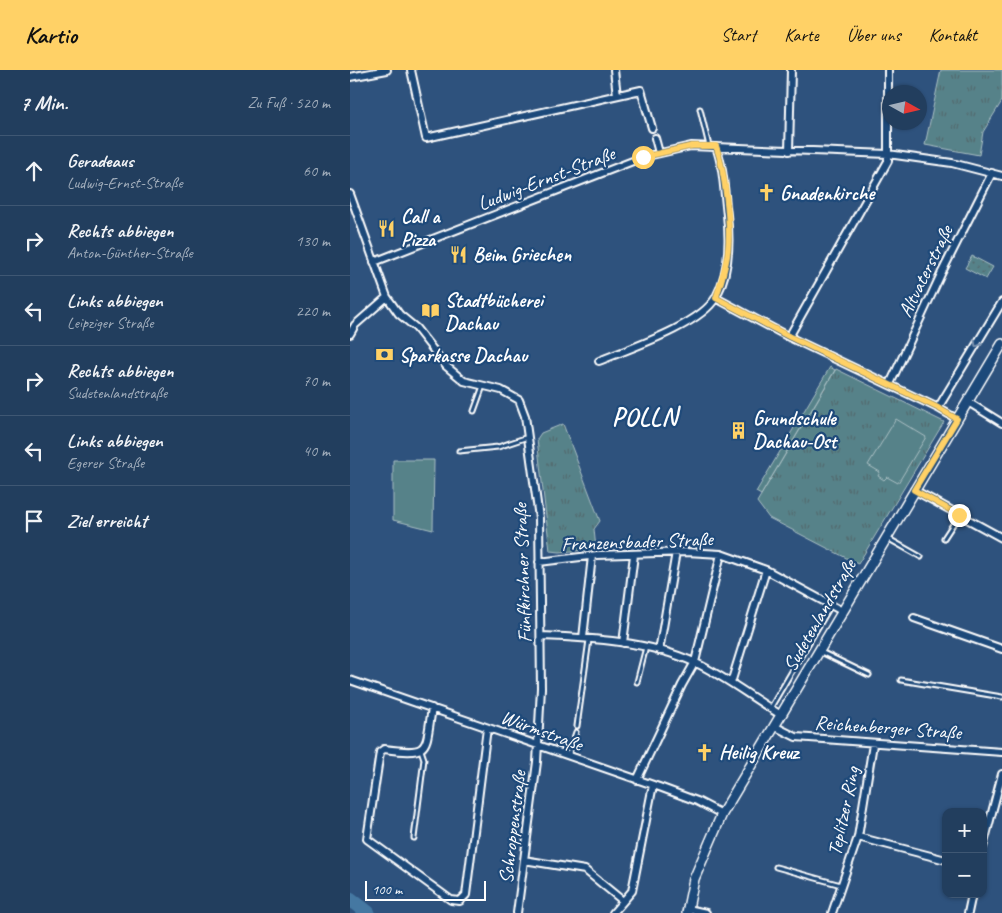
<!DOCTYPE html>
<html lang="de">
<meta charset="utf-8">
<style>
:root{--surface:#223e5e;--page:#2e4967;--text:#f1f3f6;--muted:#a2aebc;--line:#3f5773;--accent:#ffd166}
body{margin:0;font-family:Caveat,sans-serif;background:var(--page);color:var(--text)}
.controls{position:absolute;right:15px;bottom:15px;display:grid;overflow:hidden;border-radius:10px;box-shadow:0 1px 4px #0004}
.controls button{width:45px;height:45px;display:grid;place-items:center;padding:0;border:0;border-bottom:1px solid var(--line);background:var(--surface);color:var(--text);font:25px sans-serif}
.compass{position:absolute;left:532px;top:15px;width:45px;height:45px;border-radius:50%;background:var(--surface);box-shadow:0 1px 4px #0004;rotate:98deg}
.scale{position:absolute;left:15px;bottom:12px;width:121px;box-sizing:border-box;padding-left:5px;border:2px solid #fff;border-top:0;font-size:14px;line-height:18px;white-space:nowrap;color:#fff;-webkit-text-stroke:4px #1f4a7a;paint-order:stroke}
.stop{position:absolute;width:15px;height:15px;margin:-11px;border:4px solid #ffd166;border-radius:50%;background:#fff}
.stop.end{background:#ffd166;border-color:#fff;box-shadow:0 1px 5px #0008}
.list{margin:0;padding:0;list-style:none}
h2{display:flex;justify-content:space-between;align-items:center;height:65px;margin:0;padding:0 20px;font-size:21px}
h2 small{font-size:16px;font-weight:400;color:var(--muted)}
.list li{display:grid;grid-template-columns:32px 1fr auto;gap:15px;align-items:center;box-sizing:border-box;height:70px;padding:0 20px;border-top:1px solid var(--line)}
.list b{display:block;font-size:19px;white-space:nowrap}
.list p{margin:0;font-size:16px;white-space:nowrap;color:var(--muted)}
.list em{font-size:16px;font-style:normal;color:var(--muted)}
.icon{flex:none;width:28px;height:28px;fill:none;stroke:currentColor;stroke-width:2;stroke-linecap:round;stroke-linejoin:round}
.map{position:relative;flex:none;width:652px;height:843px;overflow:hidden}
header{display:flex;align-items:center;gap:30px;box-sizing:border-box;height:70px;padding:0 25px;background:var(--accent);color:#111}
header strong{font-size:24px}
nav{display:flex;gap:28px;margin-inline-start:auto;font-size:18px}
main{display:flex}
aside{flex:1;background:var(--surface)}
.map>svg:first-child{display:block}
.grass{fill:url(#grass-dots);stroke:#abc0c4}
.park{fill:url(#park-tufts);stroke:#abc0c4}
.garden{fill:#578289;stroke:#abc0c4}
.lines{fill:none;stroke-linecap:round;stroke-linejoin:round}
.river{stroke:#4478a2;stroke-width:15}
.lane-casing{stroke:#fff;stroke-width:7}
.street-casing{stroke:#fff;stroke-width:10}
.secondary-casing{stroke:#fff;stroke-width:12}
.lane{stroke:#1f4a7a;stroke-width:3}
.street{stroke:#1f4a7a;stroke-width:6}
.secondary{stroke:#1f4a7a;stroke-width:9}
.oneway{stroke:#7992af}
.route{stroke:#ffd166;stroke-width:6}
.labels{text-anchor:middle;stroke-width:4.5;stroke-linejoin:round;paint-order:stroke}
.street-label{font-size:20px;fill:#fff;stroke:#1f4a7a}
.poi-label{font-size:20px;font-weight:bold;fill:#fff;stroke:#1f4a7a;text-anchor:start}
.district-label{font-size:25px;font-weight:bold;letter-spacing:1px;fill:#fff;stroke:#1f4a7a}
</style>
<header>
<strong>Kartio</strong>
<nav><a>Start</a><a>Karte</a><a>Über uns</a><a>Kontakt</a></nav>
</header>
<main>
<aside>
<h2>7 Min.<small>Zu Fuß · 520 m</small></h2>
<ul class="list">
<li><svg class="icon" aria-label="ahead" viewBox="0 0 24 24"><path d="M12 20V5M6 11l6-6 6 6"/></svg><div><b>Geradeaus</b><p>Ludwig-Ernst-Straße</p></div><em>60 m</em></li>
<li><svg class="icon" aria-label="right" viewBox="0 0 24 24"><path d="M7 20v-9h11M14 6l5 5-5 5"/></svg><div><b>Rechts abbiegen</b><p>Anton-Günther-Straße</p></div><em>130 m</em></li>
<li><svg class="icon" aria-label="left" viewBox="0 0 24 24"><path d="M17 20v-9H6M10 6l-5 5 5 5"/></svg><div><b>Links abbiegen</b><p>Leipziger Straße</p></div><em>220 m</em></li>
<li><svg class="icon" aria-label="right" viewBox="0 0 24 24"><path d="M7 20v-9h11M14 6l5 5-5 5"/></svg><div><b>Rechts abbiegen</b><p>Sudetenlandstraße</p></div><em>70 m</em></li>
<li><svg class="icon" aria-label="left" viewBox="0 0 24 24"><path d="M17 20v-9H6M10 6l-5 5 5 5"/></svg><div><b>Links abbiegen</b><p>Egerer Straße</p></div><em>40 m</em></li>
<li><svg class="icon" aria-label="arrive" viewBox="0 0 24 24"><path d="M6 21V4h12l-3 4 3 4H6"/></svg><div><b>Ziel erreicht</b></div></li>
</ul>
</aside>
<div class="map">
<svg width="652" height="843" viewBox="0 0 652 843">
<defs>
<pattern id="grass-dots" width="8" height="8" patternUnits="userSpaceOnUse" patternTransform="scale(1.25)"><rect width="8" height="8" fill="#578289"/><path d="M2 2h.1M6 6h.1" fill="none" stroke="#526a6e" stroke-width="1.8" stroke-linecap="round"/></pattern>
<pattern id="park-tufts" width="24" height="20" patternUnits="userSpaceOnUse" patternTransform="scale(1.25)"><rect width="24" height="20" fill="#578289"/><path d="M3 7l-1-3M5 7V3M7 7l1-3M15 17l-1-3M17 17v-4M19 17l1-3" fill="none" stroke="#526a6e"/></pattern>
</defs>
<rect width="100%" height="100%" fill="#2e527d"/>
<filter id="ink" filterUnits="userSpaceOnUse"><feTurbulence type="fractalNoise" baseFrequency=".02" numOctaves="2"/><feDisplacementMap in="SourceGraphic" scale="10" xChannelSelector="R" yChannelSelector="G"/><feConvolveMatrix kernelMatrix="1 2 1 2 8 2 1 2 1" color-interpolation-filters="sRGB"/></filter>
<g filter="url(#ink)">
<!-- grass -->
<path class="grass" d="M622 186 643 197 636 209 615 198Z"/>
<!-- park -->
<path class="park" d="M591 0H652V31L633 62 629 85 575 75Z
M486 299 594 352 508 494 419 448 407 432Z
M213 354 250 451 244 459 246 479 210 482 200 481 187 369 191 363Z"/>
<!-- garden -->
<path class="garden" d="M480 297 485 300 411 425 406 422Z
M546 349 576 367 548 413 537 407 534 410 528 406 530 402 518 395Z
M43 390H84L83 460 43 450Z"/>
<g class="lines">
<!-- river -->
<path class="river" d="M0 829 18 843"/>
<defs>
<path id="lane" d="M350 39 359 76
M124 341 133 316
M109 381 148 377 178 367
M594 468 609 445
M539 469 571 487
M471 582 519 605
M551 610 652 627
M287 612 296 577
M421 637 481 535
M227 656 239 570
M218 686 226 662
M64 768 74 689 71 680
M426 797 491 815"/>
<path id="street" d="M61 0 76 68 291 20 302 58
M264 0 267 25
M0 7 37 0
M305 68 309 83
M439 81 441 0
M0 124 37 227 49 244 66 258 96 296 114 311 151 320 169 330 175 346 189 448 191 618 187 692 167 843
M24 192 293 87 341 76 538 84 602 93 652 106
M366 228 439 267 588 338 607 349
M0 264 5 255 37 227
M439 267 538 91V0
M249 291C278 279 351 255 366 227 379 203 380 171 377 145 374 122 374 98 366 77
M540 314 592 202 642 103
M618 332 652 353
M588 338 652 232
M564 420 652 468
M189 492 247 485 337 482 371 484 416 500 492 541
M564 548 652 579
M191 566C242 568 298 571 346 593 376 607 402 628 431 645
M233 568 242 486
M273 573 284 485
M309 581 326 482
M0 610 312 718 347 731 372 744
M381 613 416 500
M82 638C75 681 81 685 34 679L30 682 17 769 101 830 110 831 116 825 137 658
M424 656 446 667 652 682
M287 710 332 615 345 592 371 484
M508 767 596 790
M633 777 652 704
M174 790 235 800 273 831
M338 839 356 843
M263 843 282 821 303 715
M482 843 508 767 523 674
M618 843 622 824"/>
<path id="secondary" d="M337 843 344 809 372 744 652 274"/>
</defs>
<!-- lane casing -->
<use href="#lane" class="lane-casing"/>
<!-- street casing -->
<use href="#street" class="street-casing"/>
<!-- secondary casing -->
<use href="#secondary" class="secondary-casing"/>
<!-- lane -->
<use href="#lane" class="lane"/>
<!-- street -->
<use href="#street" class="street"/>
<!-- secondary -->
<use href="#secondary" class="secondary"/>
</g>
<!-- one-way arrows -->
<defs><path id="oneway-chevron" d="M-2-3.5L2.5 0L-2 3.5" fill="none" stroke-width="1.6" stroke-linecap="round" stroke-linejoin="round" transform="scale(1.25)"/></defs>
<use class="oneway" href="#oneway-chevron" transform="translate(627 274) rotate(121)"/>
</g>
<g class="lines" filter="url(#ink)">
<!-- route -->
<path class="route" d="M293 87 342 76H366C375 101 381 154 378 180 376 197 371 212 366 228L440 267 588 338 607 349 564 420 609 445"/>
</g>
<!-- icons -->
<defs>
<symbol id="church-bare" viewBox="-9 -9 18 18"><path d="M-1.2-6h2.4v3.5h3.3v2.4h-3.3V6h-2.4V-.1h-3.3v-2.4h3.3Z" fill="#ffd166" stroke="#1f4a7a" stroke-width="2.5" paint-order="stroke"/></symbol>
<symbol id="restaurant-bare" viewBox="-9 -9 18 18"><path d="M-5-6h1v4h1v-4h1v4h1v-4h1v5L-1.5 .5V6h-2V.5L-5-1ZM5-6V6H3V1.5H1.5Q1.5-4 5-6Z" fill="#ffd166" stroke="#1f4a7a" stroke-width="2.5" paint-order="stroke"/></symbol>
<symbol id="library-bare" viewBox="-9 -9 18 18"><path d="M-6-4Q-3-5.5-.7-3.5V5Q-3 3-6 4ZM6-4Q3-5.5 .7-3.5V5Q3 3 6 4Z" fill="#ffd166" stroke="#1f4a7a" stroke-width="2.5" paint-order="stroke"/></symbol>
<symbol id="bank-bare" viewBox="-9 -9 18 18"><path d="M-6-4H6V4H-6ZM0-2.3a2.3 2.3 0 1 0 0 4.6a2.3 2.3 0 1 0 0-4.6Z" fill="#ffd166" stroke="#1f4a7a" stroke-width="2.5" paint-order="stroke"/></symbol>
<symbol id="building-bare" viewBox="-9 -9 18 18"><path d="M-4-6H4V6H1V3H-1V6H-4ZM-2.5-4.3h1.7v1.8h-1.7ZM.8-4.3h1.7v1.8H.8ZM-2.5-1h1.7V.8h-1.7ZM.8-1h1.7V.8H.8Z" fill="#ffd166" stroke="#1f4a7a" stroke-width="2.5" paint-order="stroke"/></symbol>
</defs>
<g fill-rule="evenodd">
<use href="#church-bare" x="404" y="110" width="25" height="25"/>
<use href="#restaurant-bare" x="24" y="146" width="25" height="25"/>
<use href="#restaurant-bare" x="96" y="172" width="25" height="25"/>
<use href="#library-bare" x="68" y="228" width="25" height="25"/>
<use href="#bank-bare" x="22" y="272" width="25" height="25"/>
<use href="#building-bare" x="376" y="348" width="25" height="25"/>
<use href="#church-bare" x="342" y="670" width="25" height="25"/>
</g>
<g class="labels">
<!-- street labels -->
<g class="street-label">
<text transform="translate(196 108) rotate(-21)" y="7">Ludwig-Ernst-Straße</text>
<text transform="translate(575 201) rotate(-64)" y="7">Altvaterstraße</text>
<text transform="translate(287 471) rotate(-2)" y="7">Franzensbader Straße</text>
<text transform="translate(172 503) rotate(-92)" y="7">Fünfkirchner Straße</text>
<text transform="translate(469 545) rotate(-60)" y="7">Sudetenlandstraße</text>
<text transform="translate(538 657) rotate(4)" y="7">Reichenberger Straße</text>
<text transform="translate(192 660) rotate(20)" y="7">Würmstraße</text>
<text transform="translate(493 741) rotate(-78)" y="7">Teplitzer Ring</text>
<text transform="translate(162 757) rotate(-83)" y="7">Schroppenstraße</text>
</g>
<!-- poi labels -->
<g class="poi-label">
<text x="430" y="130">Gnadenkirche</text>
<text x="51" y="153">Call a<tspan x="51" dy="23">Pizza</tspan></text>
<text x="123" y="191">Beim Griechen</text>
<text x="95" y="237">Stadtbücherei<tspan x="95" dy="23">Dachau</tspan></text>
<text x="49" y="292">Sparkasse Dachau</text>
<text x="403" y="355">Grundschule<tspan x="403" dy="23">Dachau-Ost</tspan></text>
<text x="369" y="689">Heilig Kreuz</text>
</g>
<!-- district labels -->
<g class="district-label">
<text x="295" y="355">POLLN</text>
</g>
</g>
</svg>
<div class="controls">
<button>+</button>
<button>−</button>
</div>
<svg class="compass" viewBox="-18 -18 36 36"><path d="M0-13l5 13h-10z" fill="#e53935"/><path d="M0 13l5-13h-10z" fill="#a2aebc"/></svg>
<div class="scale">100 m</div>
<div class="stop" style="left:293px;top:87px"></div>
<div class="stop end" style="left:609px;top:445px"></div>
</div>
</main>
